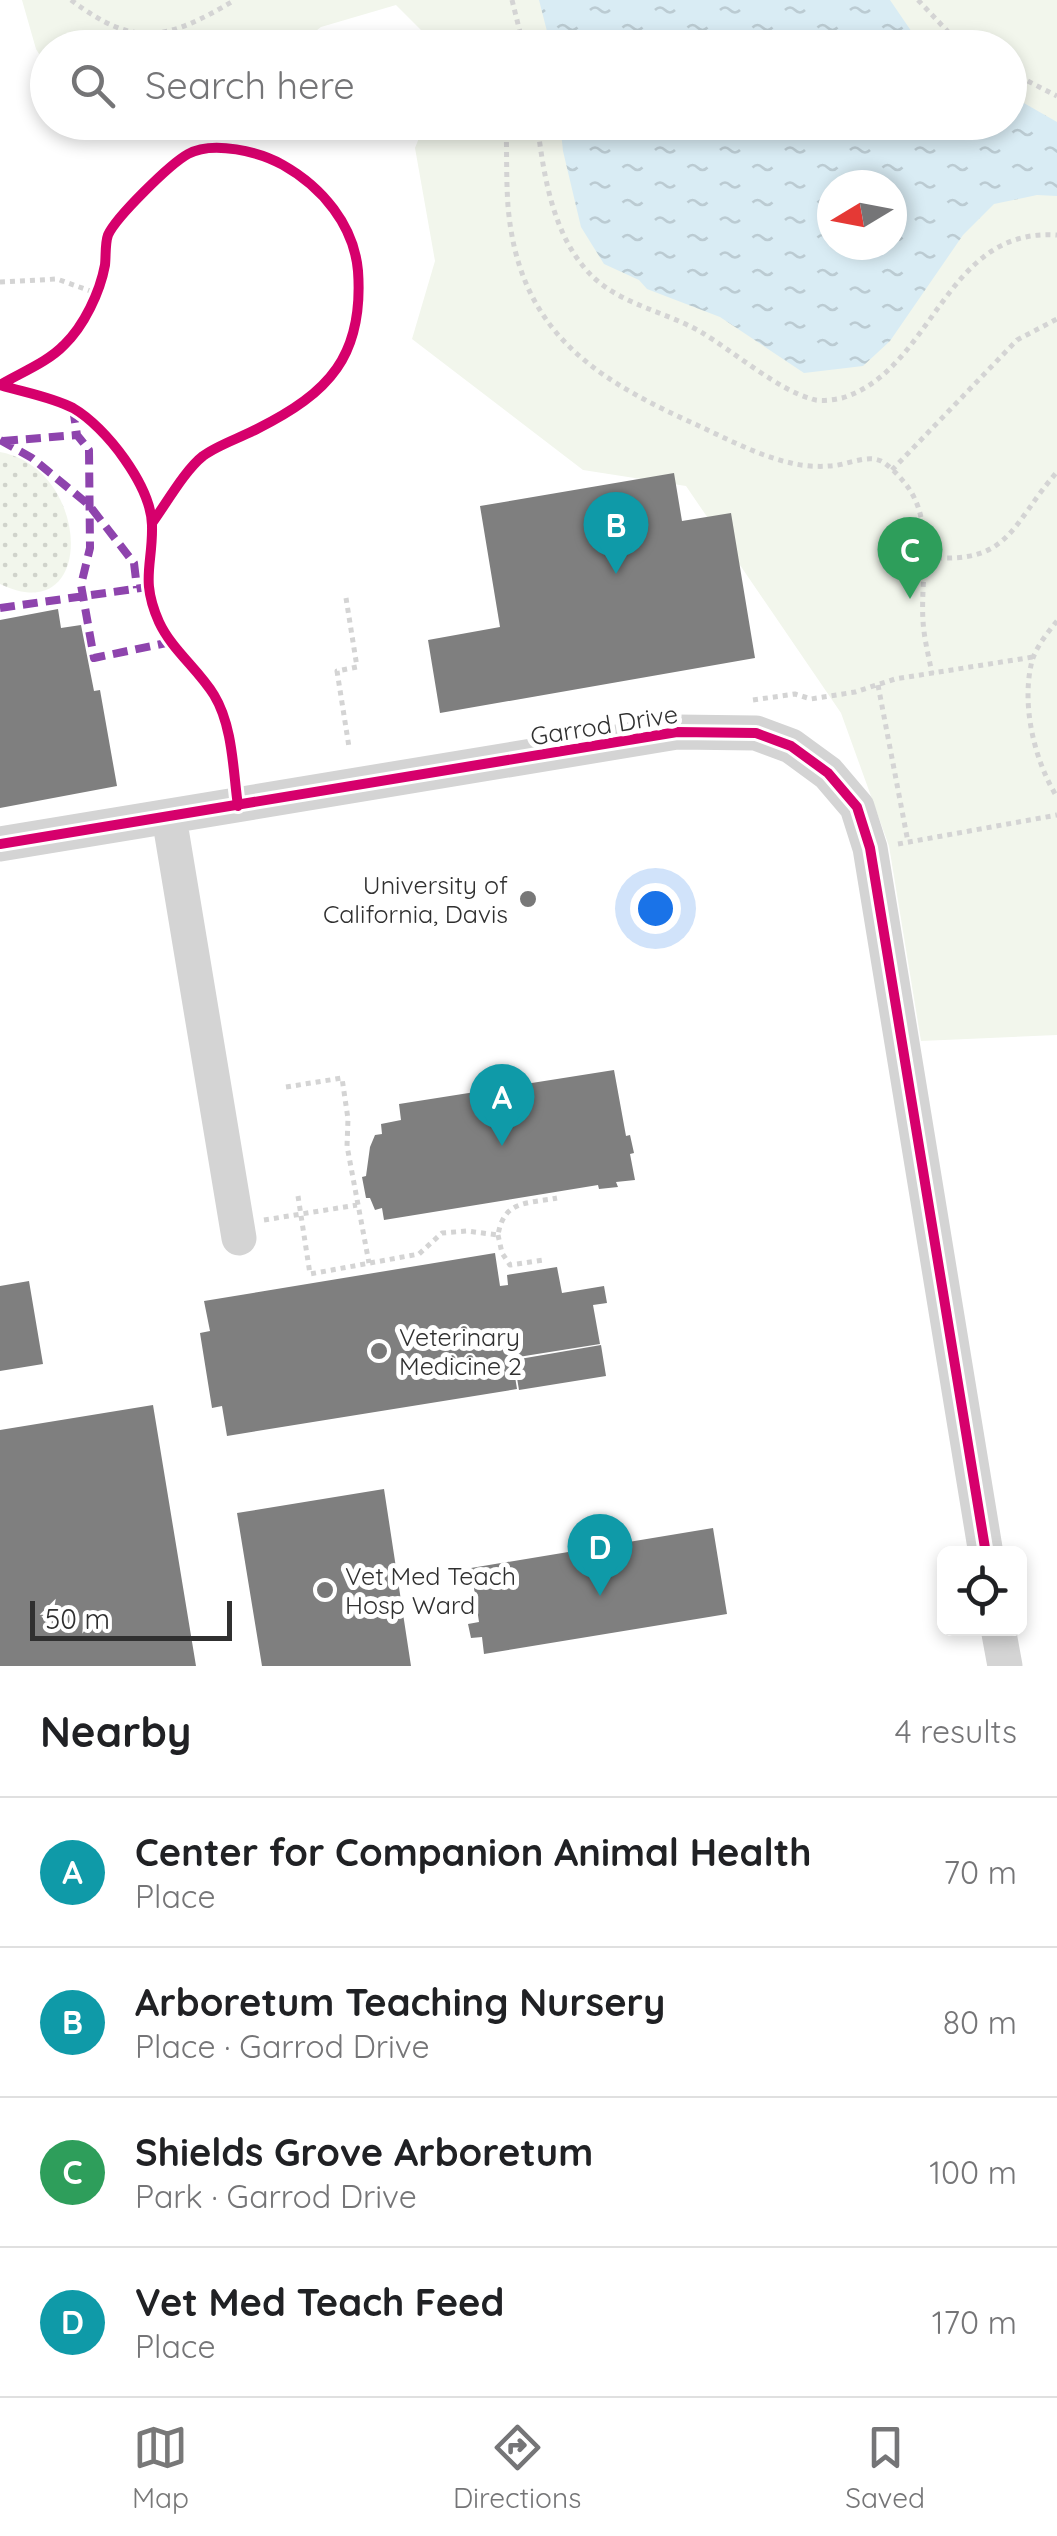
<!DOCTYPE html>
<meta charset="utf-8">
<style>
:root{--surface:#fff;--page:#f6f6f6;--text:#202124;--muted:#757577;--line:#e0e0e0;--accent:#787878}
body{margin:0;font-family:Quicksand,sans-serif;background:var(--page);color:var(--text)}
.controls{position:absolute;right:30px;bottom:30px;display:grid;overflow:hidden;border-radius:15px;box-shadow:0 5px 15px #0003}
.controls button{width:90px;height:90px;display:grid;place-items:center;padding:0;border:0;border-bottom:2px solid var(--line);background:var(--surface);color:var(--text);font:50px sans-serif}
.compass{position:absolute;left:817px;top:170px;width:90px;height:90px;border-radius:50%;background:var(--surface);box-shadow:0 5px 15px #0003;rotate:260deg}
.scale{position:absolute;left:30px;bottom:25px;width:202px;box-sizing:border-box;padding-left:10px;border:5px solid #303030;border-top:0;font-size:28px;line-height:35px;white-space:nowrap;color:#303030;-webkit-text-stroke:8px #fff;paint-order:stroke}
.you{position:absolute;left:655px;top:908px;width:35px;height:35px;margin:-25px;border:8px solid #fff;border-radius:50%;background:#1a73e8;box-shadow:0 0 0 15px #1a73e833}
.badge{display:grid;place-items:center;width:65px;height:65px;border-radius:50%;background:var(--accent);color:#fff;font-size:32px;font-weight:700}
.pin{position:absolute;translate:-50% -82px;filter:drop-shadow(0 2px 5px #0008)}
.pin::after{content:'';position:absolute;top:52px;width:35px;height:30px;background:inherit;clip-path:polygon(0 0,100% 0,50% 100%)}
.list{margin:0;padding:0;list-style:none}
h2{display:flex;justify-content:space-between;align-items:center;height:130px;margin:0;padding:0 40px;font-size:42px}
h2 small{font-size:32px;font-weight:400;color:var(--muted)}
.list li{display:grid;grid-template-columns:65px 1fr auto;gap:30px;align-items:center;box-sizing:border-box;height:150px;padding:0 40px;border-top:2px solid var(--line)}
.list b{display:block;font-size:38px;white-space:nowrap}
.list p{margin:0;font-size:32px;white-space:nowrap;color:var(--muted)}
.list em{font-size:32px;font-style:normal;color:var(--muted)}
.icon{flex:none;width:55px;height:55px;fill:none;stroke:currentColor;stroke-width:2;stroke-linecap:round;stroke-linejoin:round}
.map{position:relative;flex:none;width:1057px;height:1666px;overflow:hidden}
.search{position:absolute;background:var(--surface);box-shadow:0 5px 15px #0003;left:30px;right:30px;top:30px;height:110px;display:flex;align-items:center;gap:25px;box-sizing:border-box;padding:0 35px;border-radius:55px;color:var(--muted);font-size:38px}
.sheet{height:730px;background:var(--surface)}
nav{display:flex;justify-content:space-around;align-items:center;box-sizing:border-box;height:140px;border-top:2px solid var(--line);background:var(--surface);font-size:28px;color:var(--muted)}
nav a{display:grid;justify-items:center;gap:5px}
nav .on{color:var(--accent)}
.map>svg:first-child{display:block}
.grass{fill:url(#grass-dots)}
.garden{fill:#f2f6ec;fill-rule:evenodd}
.water{fill:url(#water-ripples);fill-rule:evenodd}
.building{fill:#7f7f7f}
.lines{fill:none;stroke-linecap:round;stroke-linejoin:round}
.path{stroke:#d4d4d4;stroke-width:5;stroke-dasharray:5 5;stroke-linecap:butt}
.minor{stroke:#d4d4d4;stroke-width:35}
.quiet{stroke:#8e44ad;stroke-width:8;stroke-dasharray:15 8;stroke-linecap:butt}
.cycleway-casing{stroke:#fff;stroke-width:16}
.cycleway{stroke:#d6006c;stroke-width:10}
.poi-dot{fill:#787878;stroke:#fff;stroke-width:4}
.labels{text-anchor:middle;stroke-width:10;stroke-linejoin:round;paint-order:stroke}
.street-label{font-size:25px;fill:#303030;stroke:#fff}
.poi-label{font-size:25px;fill:#303030;stroke:#fff;text-anchor:start}
</style>
<div class="map">
<svg width="1057" height="1666" viewBox="0 0 1057 1666">
<defs>
<pattern id="grass-dots" width="8" height="8" patternUnits="userSpaceOnUse" patternTransform="scale(2.5)"><rect width="8" height="8" fill="#f2f6ec"/><path d="M2 2h.1M6 6h.1" fill="none" stroke="#d0d3cb" stroke-width="1.8" stroke-linecap="round"/></pattern>
<pattern id="water-ripples" width="26" height="14" patternUnits="userSpaceOnUse" patternTransform="scale(2.5)"><rect width="26" height="14" fill="#d9ecf4"/><path d="M2 4q2-2 4 0t4 0M15 11q2-2 4 0t4 0" fill="none" stroke="#bbcbd2"/></pattern>
</defs>
<rect width="100%" height="100%" fill="#fff"/>
<!-- grass -->
<path class="grass" d="M0 452C92 469 97 631 0 584Z"/>
<!-- garden -->
<path class="garden" d="M22 0H1057V1035L921 1041 889 846 841 713 686 486 583 470 412 339 435 261 415 148 425 123 1010 122V48L438 47 396 5 321 27 295 47 48 48 47 67 36 49ZM832 185H892V245H832Z
M106 123 233 122V123L226 136 123 129Z"/>
<!-- water -->
<path class="water" d="M539 0H890L918 41 929 47H551Z
M1010 95 1057 122V196L1037 195 994 204 963 235 890 341 863 366 804 373 720 317 647 289 639 280 604 264 581 227 563 151 560 123 1010 122ZM892 185V245H832V185Z"/>
<!-- building -->
<path class="building" d="M674 473 682 521 731 513 755 658 440 713 428 640 500 627 480 506Z
M58 609 61 628 81 625 94 691 100 690 117 786 0 808V620Z
M614 1070 626 1136 630 1135 634 1153 630 1154 635 1180 616 1182 618 1187 599 1189 598 1185 384 1220 382 1208 375 1210 370 1198H366L362 1177 366 1176 370 1147 375 1135 382 1134 381 1124 401 1120 399 1104Z
M495 1253 500 1286 508 1285 507 1275 557 1267 562 1293 604 1286 607 1303 593 1305 600 1344 512 1358 517 1389 227 1436 222 1406 212 1408 200 1333 210 1331 204 1301Z
M29 1281 43 1364 0 1371V1286Z
M601 1345 606 1376 519 1390 514 1360Z
M153 1405 196 1666H0V1430Z
M384 1489 411 1666H262L237 1513Z
M713 1528 727 1614 484 1654 482 1637 471 1638 468 1624 479 1622 471 1568Z"/>
<g class="lines">
<!-- path -->
<path class="path" d="M71 0C136 49 167 40 235 0
M512 0 524 48
M918 0 952 36 970 48
M1010 72 1057 96
M506 122C507 150 506 178 508 206 518 325 586 374 686 420 720 435 755 455 791 463 803 466 818 467 829 466 845 466 866 454 881 461 889 465 898 475 904 482 936 520 920 576 923 621 924 639 929 657 932 674
M537 122C543 170 551 227 583 266 613 304 661 309 701 332 733 351 778 390 812 399 820 402 833 400 842 398 934 370 944 227 1057 235
M0 282 57 279 96 293
M892 470 1017 340 1057 319
M927 557C1010 565 1010 526 1057 472
M346 598 357 667 337 671 349 747
M1057 621C1048 632 1036 647 1032 661 1021 704 1034 760 1057 797
M878 685 908 842
M753 700 795 694 811 699 855 692 895 679 1033 657
M898 844 1057 815
M286 1087 342 1078 348 1119 347 1146 369 1263
M298 1196 310 1274 419 1254 442 1233 467 1231 498 1235C504 1200 526 1204 557 1198
M264 1220 357 1205
M498 1235 502 1253 510 1265 543 1260"/>
<!-- minor -->
<path class="minor" d="M169 817 239 1238
M0 844 677 732 756 733 791 746 828 773 857 807 870 848 986 1554
M998 1628 1005 1666"/>
<!-- quiet -->
<path class="quiet" d="M73 408 77 435 89 450 90 548 81 585 94 658 171 642
M0 440 32 458 89 505 134 563 137 588
M3 441 77 435
M0 608 148 587"/>
<defs>
<path id="cycleway" d="M0 385C20 373 48 362 64 345 84 326 100 292 105 265 106 256 105 243 108 235 116 217 170 164 188 154 213 140 260 152 283 165 322 187 354 225 358 271 364 356 329 393 257 429 240 438 218 445 203 456 185 470 166 504 152 523
M0 385C23 392 52 397 73 408 106 427 151 486 152 525 153 565 140 579 159 622 172 650 198 669 214 695 233 726 233 771 238 806
M0 844 677 732 756 733 791 746 828 773 857 807 870 848 986 1554"/>
</defs>
<!-- cycleway casing -->
<use href="#cycleway" class="cycleway-casing"/>
<!-- cycleway -->
<use href="#cycleway" class="cycleway"/>
</g>
<!-- markers -->
<g class="poi-dot">
<circle cx="528" cy="899" r="10"/>
<circle cx="379" cy="1351" r="10"/>
<circle cx="325" cy="1590" r="10"/>
</g>
<g class="labels">
<!-- street labels -->
<g class="street-label">
<text transform="translate(604 725) rotate(-9)" y="9">Garrod Drive</text>
</g>
<!-- poi labels -->
<g class="poi-label">
<text x="508" y="894" text-anchor="end">University of<tspan x="508" dy="29">California, Davis</tspan></text>
<text x="399" y="1346">Veterinary<tspan x="399" dy="29">Medicine 2</tspan></text>
<text x="345" y="1585">Vet Med Teach<tspan x="345" dy="29">Hosp Ward</tspan></text>
</g>
</g>
</svg>
<div class="controls">
<button><svg class="icon" aria-label="locate" viewBox="0 0 24 24"><circle cx="12" cy="12" r="6"/><path d="M12 2v4M12 18v4M2 12h4M18 12h4"/></svg></button>
</div>
<svg class="compass" viewBox="-18 -18 36 36"><path d="M0-13l5 13h-10z" fill="#e53935"/><path d="M0 13l5-13h-10z" fill="#757577"/></svg>
<div class="scale">50 m</div>
<div class="you"></div>
<div class="pin badge" style="left:502px;top:1146px;background:#0f9aa8">A</div>
<div class="pin badge" style="left:616px;top:574px;background:#0f9aa8">B</div>
<div class="pin badge" style="left:910px;top:599px;background:#2e9e5b">C</div>
<div class="pin badge" style="left:600px;top:1596px;background:#0f9aa8">D</div>
<div class="search"><svg class="icon" aria-label="search" viewBox="0 0 24 24"><circle cx="10" cy="10" r="6"/><path d="M15 15l6 6"/></svg>Search here</div>
</div>
<section class="sheet">
<h2>Nearby<small>4 results</small></h2>
<ul class="list">
<li><span class="badge" style="background:#0f9aa8">A</span><div><b>Center for Companion Animal Health</b><p>Place</p></div><em>70 m</em></li>
<li><span class="badge" style="background:#0f9aa8">B</span><div><b>Arboretum Teaching Nursery</b><p>Place · Garrod Drive</p></div><em>80 m</em></li>
<li><span class="badge" style="background:#2e9e5b">C</span><div><b>Shields Grove Arboretum</b><p>Park · Garrod Drive</p></div><em>100 m</em></li>
<li><span class="badge" style="background:#0f9aa8">D</span><div><b>Vet Med Teach Feed</b><p>Place</p></div><em>170 m</em></li>
</ul>
</section>
<nav>
<a class="on"><svg class="icon" aria-label="map" viewBox="0 0 24 24"><path d="M3 6l6-2 6 2 6-2v14l-6 2-6-2-6 2zM9 4v14M15 6v14"/></svg>Map</a>
<a><svg class="icon" aria-label="directions" viewBox="0 0 24 24"><path d="M12 3l9 9-9 9-9-9zM9 14v-3h6M13 9l2 2-2 2"/></svg>Directions</a>
<a><svg class="icon" aria-label="saved" viewBox="0 0 24 24"><path d="M7 4h10v16l-5-4-5 4z"/></svg>Saved</a>
</nav>
